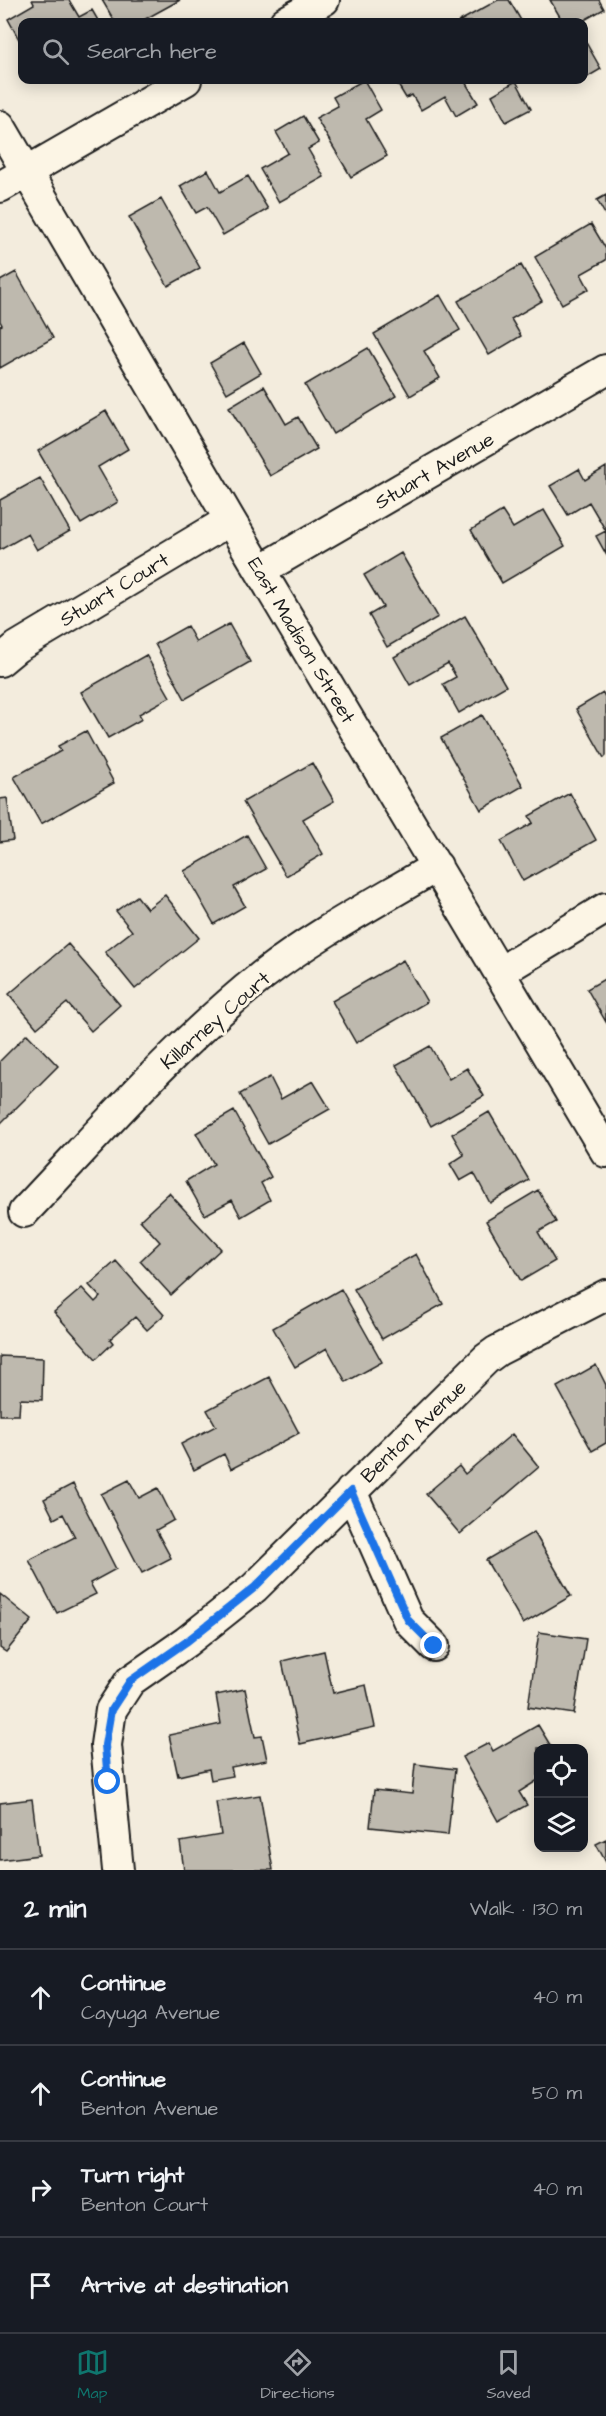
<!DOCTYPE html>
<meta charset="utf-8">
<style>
:root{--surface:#171b24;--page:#242831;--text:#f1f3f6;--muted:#9ea1a6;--line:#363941;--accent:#0f766e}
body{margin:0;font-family:"Architects Daughter",sans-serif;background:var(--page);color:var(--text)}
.controls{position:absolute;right:18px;bottom:18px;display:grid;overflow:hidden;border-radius:12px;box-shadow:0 3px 15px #0003}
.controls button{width:54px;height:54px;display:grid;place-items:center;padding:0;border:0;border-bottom:2px solid var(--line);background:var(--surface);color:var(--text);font:30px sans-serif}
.stop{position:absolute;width:18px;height:18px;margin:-14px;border:4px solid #1a73e8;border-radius:50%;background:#fff}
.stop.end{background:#1a73e8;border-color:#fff;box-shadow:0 2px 6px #0008}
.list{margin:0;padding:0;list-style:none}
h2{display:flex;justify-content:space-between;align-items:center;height:78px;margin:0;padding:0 24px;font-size:26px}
h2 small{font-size:20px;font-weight:400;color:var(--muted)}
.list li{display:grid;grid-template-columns:39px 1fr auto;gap:18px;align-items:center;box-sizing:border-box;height:96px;padding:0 24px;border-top:2px solid var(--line)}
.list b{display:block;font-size:22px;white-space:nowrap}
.list p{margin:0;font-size:20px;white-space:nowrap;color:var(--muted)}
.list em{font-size:20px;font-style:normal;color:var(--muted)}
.icon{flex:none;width:33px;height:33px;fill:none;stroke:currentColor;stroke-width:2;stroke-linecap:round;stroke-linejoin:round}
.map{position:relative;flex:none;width:606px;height:1870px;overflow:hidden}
.search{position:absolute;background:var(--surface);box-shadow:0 3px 15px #0003;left:18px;right:18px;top:18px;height:66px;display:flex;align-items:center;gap:15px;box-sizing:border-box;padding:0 21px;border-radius:12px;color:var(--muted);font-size:22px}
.sheet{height:462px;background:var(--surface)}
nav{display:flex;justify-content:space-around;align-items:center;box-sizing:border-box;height:84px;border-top:2px solid var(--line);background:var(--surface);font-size:16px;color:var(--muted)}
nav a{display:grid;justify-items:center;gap:3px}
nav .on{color:var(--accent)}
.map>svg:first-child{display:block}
.building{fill:#beb9ae;stroke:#1c1c1c;stroke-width:1.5}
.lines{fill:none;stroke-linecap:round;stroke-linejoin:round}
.street-casing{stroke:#1c1c1c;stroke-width:34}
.street{stroke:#fcf5e5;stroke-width:30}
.route{stroke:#1a73e8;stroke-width:8}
.labels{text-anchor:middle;stroke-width:6;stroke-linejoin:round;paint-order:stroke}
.street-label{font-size:20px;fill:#1c1c1c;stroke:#fcf5e5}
</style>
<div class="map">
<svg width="606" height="1870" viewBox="0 0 606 1870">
<rect width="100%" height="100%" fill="#f3ecdd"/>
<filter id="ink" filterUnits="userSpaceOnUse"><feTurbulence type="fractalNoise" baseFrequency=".0167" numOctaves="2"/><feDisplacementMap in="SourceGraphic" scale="12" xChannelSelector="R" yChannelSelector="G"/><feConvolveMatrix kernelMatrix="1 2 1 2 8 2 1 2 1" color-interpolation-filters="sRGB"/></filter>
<g filter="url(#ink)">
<!-- building -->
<path class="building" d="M32 0H69L79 17 92 10 99 22H22V45L8 19 34 4Z
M102 0H180L140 22H115Z
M498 0H509L522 22H458Z
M550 0H599L604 9 581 22H563Z
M584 39 601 69 584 79Z
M364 80 381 110 366 119 387 156 351 177 316 118 338 106 333 97Z
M395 80H464L478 103 456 116 445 96 421 110 412 95 406 98Z
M516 81 531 109 506 122 492 95Z
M303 116 319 143 308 149 324 177 279 202 260 169 288 153 276 132Z
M208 170 220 192 248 176 268 209 223 235 207 207 196 213 180 186Z
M606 195V216L597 200Z
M161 199 200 268 168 286 129 217Z
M591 224 606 249V260L581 274 589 289 562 304 535 257Z
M521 265 542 301 511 319 521 336 489 355 458 301Z
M16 272 53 338 0 368V326L2 325 0 321V281Z
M440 295 460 330 424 351 440 378 410 396 374 334Z
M244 343 261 373 227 393 210 363Z
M368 348 396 396 333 434 305 385Z
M264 386 286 424 298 417 317 449 270 476 229 407Z
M106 411 128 449 98 467 118 502 81 524 38 451Z
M606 467V554L596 536 606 531 589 502 568 515 550 486 579 469 585 480Z
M40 478 70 531 37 550 28 534 0 550V500Z
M544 510 565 546 502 583 471 530 502 511 513 528Z
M401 553 438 617 387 647 369 615 383 607 364 575Z
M465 616 506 686 459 713 443 684 456 677 448 663 410 685 394 657Z
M229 624 250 662 185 699 155 644 187 626 196 642Z
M146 655 170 697 139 714 142 719 108 738 81 692Z
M603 693 606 699V756L604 758 576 709Z
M482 715 523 786 481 810 441 738Z
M86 731 114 783 41 824 14 777 61 751 58 746Z
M312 763 334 801 303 819 323 854 286 876 243 802Z
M570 793 596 840 523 881 501 841 533 823 529 816Z
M7 798 13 840 0 842V799Z
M247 835 266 869 234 887 245 906 214 924 184 871Z
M165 895 199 938 135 989 105 952 132 931 116 911 137 896 147 909Z
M68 944 120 1005 91 1031 67 1003 37 1028 9 994Z
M403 960 427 1002 356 1043 332 1001Z
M606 978V1022L587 989Z
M27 1034 58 1066 0 1124V1061Z
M430 1046 449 1079 467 1068 484 1096 431 1126 396 1065Z
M270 1077 281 1099 313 1081 330 1109 268 1144 240 1094Z
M234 1111 271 1177 261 1183 270 1200 241 1217 232 1200 205 1215 186 1181 214 1164 196 1133Z
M489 1112 529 1180 490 1203 474 1173 460 1181 450 1164 464 1155 452 1134Z
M538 1190 556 1222 538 1232 555 1261 521 1281 486 1221Z
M169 1193 221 1249 171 1295 140 1261 160 1242 140 1220Z
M416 1254 443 1304 382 1339 354 1289Z
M116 1261 164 1315 147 1330 135 1317 110 1339 113 1343 96 1359 54 1312 82 1288 95 1302 100 1297 89 1285Z
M341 1289 382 1362 346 1382 327 1348 295 1367 273 1328Z
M0 1356 43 1358 42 1400 20 1399 19 1415H0Z
M596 1365 606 1385V1443L592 1451 557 1387Z
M269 1377 299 1433 231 1469 224 1454 194 1470 181 1444 216 1426 207 1410Z
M512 1434 539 1467 460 1534 426 1494 459 1466 465 1474Z
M129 1480 139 1498 158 1488 174 1520 156 1530 171 1558 142 1573 101 1494Z
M73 1484 116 1569 90 1583 96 1594 57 1613 29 1560 75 1537 63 1514 54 1519 44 1499Z
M534 1532 571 1596 523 1624 486 1560Z
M0 1594 32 1620 6 1652 0 1648Z
M539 1632 586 1639 574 1714 528 1707Z
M324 1651 333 1693 366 1685 375 1727 300 1744 282 1661Z
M245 1689 255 1737 262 1736 267 1760 231 1767 233 1776 211 1780 209 1769 178 1776 169 1735 221 1724 216 1695Z
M538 1725 552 1748H538V1780L519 1792 527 1805 498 1821 462 1757 489 1743 493 1751Z
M415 1764 455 1769 448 1835 370 1827 374 1790 412 1794Z
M260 1795 273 1870H184L180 1842 221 1835 216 1802Z
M32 1799 39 1855 0 1860V1803Z
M606 1839V1862L596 1844Z"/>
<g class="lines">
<defs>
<path id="street" d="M285 22 324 0
M0 126 230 520 606 1152
M0 187 186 80
M261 570 606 370
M0 661 17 647 230 520
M500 972 606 908
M24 1212C101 1131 175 1045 263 975 317 933 379 901 437 866
M351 1491 408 1620 434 1646
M118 1870 106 1745 111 1710 130 1681 186 1642 254 1588 486 1359 497 1351 606 1295"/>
</defs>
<!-- street casing -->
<use href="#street" class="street-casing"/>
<!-- street -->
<use href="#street" class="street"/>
</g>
</g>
<g class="lines" filter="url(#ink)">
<!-- route -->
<path class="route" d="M108 1782 105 1745 111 1710 130 1681 186 1642 254 1588 351 1491 408 1620 434 1646"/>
</g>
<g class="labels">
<!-- street labels -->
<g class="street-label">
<text transform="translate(434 470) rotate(-30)" y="7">Stuart Avenue</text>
<text transform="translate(114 589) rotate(-31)" y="7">Stuart Court</text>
<text transform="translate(302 640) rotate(59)" y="7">East Madison Street</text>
<text transform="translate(215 1020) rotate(-41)" y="7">Killarney Court</text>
<text transform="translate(413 1431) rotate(-44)" y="7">Benton Avenue</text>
</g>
</g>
</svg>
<div class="controls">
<button><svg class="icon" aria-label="locate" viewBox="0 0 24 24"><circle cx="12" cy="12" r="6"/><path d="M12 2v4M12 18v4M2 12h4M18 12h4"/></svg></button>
<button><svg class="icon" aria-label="layers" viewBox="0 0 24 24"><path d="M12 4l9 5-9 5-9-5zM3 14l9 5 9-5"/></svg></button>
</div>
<div class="stop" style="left:108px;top:1782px"></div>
<div class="stop end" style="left:434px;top:1646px"></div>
<div class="search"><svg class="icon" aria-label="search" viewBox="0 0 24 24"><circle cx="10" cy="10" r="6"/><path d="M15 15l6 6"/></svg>Search here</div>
</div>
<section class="sheet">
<h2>2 min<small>Walk · 130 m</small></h2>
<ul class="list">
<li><svg class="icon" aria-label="ahead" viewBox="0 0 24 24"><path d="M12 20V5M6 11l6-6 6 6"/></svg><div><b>Continue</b><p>Cayuga Avenue</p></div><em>40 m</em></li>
<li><svg class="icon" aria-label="ahead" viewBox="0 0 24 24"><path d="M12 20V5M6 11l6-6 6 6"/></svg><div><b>Continue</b><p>Benton Avenue</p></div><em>50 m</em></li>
<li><svg class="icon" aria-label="right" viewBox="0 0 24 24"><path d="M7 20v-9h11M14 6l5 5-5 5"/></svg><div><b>Turn right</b><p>Benton Court</p></div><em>40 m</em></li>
<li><svg class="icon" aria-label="arrive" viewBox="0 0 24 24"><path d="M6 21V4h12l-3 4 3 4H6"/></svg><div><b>Arrive at destination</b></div></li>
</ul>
</section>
<nav>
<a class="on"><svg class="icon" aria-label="map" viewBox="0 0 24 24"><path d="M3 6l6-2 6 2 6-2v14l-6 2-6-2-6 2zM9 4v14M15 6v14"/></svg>Map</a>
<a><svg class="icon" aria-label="directions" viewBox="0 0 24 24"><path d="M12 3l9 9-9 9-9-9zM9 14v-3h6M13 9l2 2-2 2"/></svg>Directions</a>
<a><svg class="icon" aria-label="saved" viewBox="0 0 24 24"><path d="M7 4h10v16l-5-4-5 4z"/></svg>Saved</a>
</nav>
